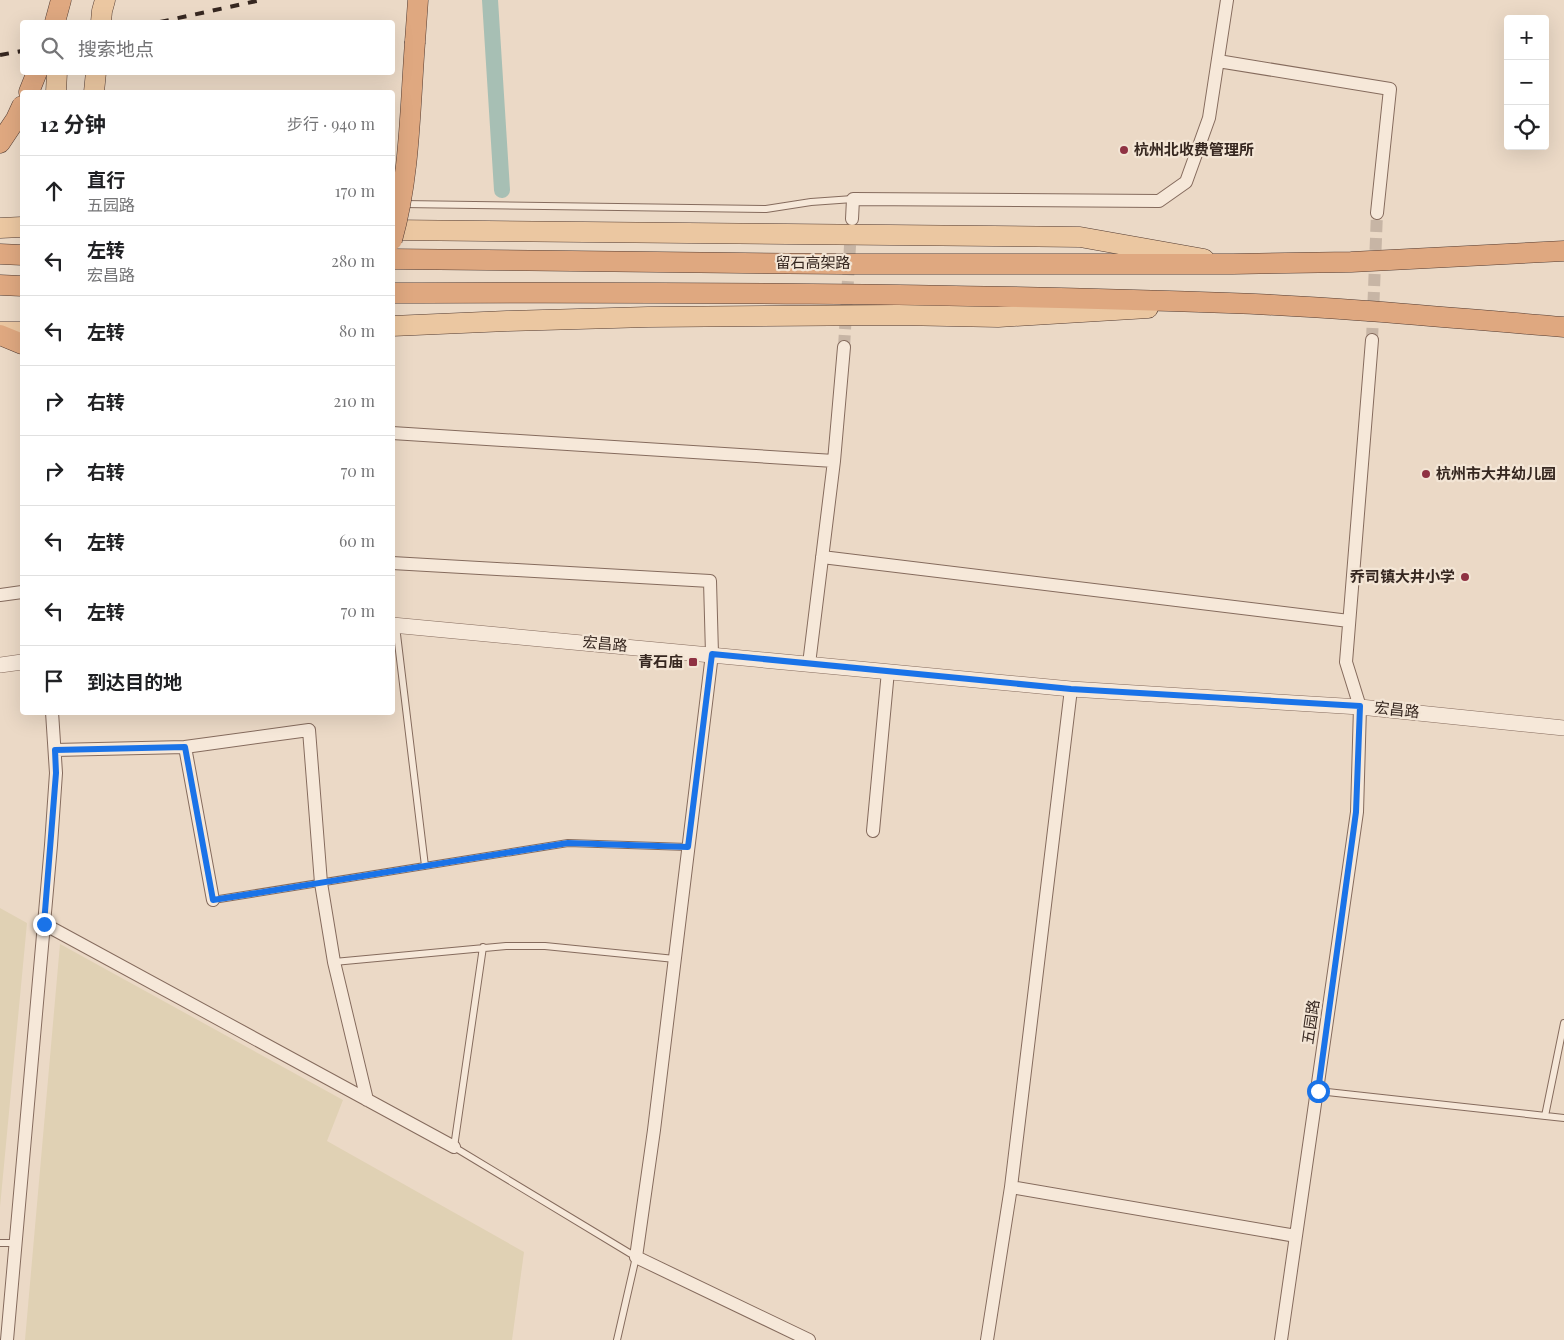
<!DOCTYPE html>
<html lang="zh">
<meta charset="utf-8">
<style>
:root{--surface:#fff;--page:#f6f6f6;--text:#202124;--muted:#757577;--line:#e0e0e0}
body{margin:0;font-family:"Playfair Display","Noto Sans SC",serif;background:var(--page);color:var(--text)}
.controls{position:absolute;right:15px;top:15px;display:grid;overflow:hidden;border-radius:5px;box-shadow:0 5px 20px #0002}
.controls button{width:45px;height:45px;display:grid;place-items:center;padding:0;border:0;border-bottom:1px solid var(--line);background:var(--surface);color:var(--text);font:25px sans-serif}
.stop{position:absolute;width:15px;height:15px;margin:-11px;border:4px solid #1a73e8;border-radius:50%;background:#fff}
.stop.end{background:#1a73e8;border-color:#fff;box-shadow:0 1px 5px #0008}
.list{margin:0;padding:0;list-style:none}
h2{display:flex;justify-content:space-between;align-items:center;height:65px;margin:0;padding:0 20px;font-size:21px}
h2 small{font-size:16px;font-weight:400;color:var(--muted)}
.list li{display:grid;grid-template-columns:32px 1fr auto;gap:15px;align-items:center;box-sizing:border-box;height:70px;padding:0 20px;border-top:1px solid var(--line)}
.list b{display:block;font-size:19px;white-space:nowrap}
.list p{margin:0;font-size:16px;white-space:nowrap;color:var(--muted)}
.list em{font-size:16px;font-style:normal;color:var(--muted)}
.icon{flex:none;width:28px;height:28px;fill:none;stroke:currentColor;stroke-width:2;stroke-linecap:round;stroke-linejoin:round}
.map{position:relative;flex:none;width:1564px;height:1340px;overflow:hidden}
.search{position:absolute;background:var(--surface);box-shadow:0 5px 20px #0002;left:20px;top:20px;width:375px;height:55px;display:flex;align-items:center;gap:12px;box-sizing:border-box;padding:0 18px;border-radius:5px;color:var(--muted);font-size:19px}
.panel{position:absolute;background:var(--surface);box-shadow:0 5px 20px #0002;left:20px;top:90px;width:375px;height:625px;border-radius:5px}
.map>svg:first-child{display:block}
.farmland{fill:#e0d1b4}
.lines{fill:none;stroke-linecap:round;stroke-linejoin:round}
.canal{stroke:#a7bfb4;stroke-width:16}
.minor-tunnel{stroke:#c7b5a5;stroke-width:12;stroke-dasharray:12 6;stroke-linecap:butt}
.service-casing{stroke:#856b5d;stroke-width:8}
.minor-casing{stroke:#856b5d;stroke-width:14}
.tertiary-casing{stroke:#856b5d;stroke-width:16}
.primary-casing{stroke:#533b31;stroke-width:21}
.trunk-casing{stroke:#533b31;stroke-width:21}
.service{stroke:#f6e8d9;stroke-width:6}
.minor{stroke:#f6e8d9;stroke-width:12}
.tertiary{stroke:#f6e8d9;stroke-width:15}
.primary{stroke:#ebc7a1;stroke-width:20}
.trunk{stroke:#dfa880;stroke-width:20}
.rail{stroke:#362720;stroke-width:4;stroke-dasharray:9 9;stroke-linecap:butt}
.trunk-bridge-casing{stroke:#533b31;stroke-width:21;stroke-linecap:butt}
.trunk-bridge{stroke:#dfa880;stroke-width:20}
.route{stroke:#1a73e8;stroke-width:6}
.poi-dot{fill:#8f3243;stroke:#f3e5d5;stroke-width:2}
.labels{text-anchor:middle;stroke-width:4.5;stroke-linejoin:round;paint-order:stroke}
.poi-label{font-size:15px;font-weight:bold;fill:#362720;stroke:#f3e5d5;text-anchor:start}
.street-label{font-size:15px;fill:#362720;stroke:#f3e5d5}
</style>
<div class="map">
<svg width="1564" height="1340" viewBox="0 0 1564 1340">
<rect width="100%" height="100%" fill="#ebd9c6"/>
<!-- farmland -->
<path class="farmland" d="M0 908 27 923 0 1207Z
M60 944 343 1100 327 1141 524 1252 512 1340H25Z"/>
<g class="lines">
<!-- canal -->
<path class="canal" d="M490 0 502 190"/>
<!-- minor-tunnel -->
<path class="minor-tunnel" d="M1372 340 1377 213
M844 347 851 229"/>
<defs>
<path id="service" d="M403 204 766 209 811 202 853 199
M396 626 425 866
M213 900 568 843 688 847
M483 947 454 1147 636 1257 617 1340
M334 962 506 946H545L675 959
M1318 1091 1564 1118
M1545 1116 1564 1023
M0 1243H16"/>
<path id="minor" d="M1218 61 1390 89 1377 213
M852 219 853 199 1159 201 1186 182 1209 118 1227 0
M392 433 834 461
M822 557 1349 621
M392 563 710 581 712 654 654 1130 636 1257 809 1340
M0 595 22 592
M809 664 834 461 844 347
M185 747 309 730 321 883 334 962 367 1100
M55 750 185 747 213 900
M873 831 888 671
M44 924 454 1147
M1011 1187 1071 689
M7 1340 51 845 56 773 52 712
M987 1340 1011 1187 1296 1236
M1281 1340 1357 812 1360 707 1346 662 1372 340"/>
<path id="tertiary" d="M392 625 1071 689 1360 707 1564 728
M0 665 22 662"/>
<path id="primary" d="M101 22 102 11 105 0
M56 92 57 72
M94 92 96 72
M0 228 22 227
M392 230 1080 237 1204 259
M392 326 507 321 648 317 898 315 998 317 1148 308
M0 332H22"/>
<path id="trunk" d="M55 22 61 0
M415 42 418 0
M29 92 37 72
M0 143 16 119 22 106
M0 254 22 255
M392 259 840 264H1233L1351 262 1564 251
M0 285 22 286
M392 293C671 292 950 293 1229 303 1341 307 1453 318 1564 327
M0 335 22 344"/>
</defs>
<!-- service casing -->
<use href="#service" class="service-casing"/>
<!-- minor casing -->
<use href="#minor" class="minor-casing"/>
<!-- tertiary casing -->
<use href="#tertiary" class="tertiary-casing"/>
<!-- primary casing -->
<use href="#primary" class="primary-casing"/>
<!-- trunk casing -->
<use href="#trunk" class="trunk-casing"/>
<!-- service -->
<use href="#service" class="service"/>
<!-- minor -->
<use href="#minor" class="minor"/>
<!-- tertiary -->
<use href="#tertiary" class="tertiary"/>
<!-- primary -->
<use href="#primary" class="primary"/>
<!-- trunk -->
<use href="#trunk" class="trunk"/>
<!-- rail -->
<path class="rail" d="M160 22 261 0
M0 55 22 51"/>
<defs>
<path id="trunk-bridge" d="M392 240C410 177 410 107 415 42"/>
</defs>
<!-- trunk-bridge casing -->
<use href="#trunk-bridge" class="trunk-bridge-casing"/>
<!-- trunk-bridge -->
<use href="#trunk-bridge" class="trunk-bridge"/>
</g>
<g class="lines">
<!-- route -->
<path class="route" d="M44 924 56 773 55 750 185 747 213 900 568 843 688 847 712 654 1071 689 1360 706 1356 812 1318 1091"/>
</g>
<!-- markers -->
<g class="poi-dot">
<circle cx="1124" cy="150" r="5"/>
<circle cx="1426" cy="474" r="5"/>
<circle cx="1465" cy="577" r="5"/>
<rect x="688" y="657" width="10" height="10" rx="2.5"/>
</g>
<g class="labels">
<!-- poi labels -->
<g class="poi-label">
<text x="1134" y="155">杭州北收费管理所</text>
<text x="1436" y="479">杭州市大井幼儿园</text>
<text x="1455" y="582" text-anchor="end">乔司镇大井小学</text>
<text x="683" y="667" text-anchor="end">青石庙</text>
</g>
<!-- street labels -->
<g class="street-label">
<text x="813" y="268">留石高架路</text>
<text transform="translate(605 644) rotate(5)" y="5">宏昌路</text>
<text transform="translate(1397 710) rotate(6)" y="5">宏昌路</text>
<text transform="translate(1311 1022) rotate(-82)" y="5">五园路</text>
</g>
</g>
</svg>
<div class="controls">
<button>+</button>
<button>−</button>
<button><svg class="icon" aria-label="locate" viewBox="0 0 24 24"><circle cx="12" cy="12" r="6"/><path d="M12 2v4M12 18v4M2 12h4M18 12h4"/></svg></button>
</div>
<div class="stop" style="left:1318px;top:1091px"></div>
<div class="stop end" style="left:44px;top:924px"></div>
<div class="search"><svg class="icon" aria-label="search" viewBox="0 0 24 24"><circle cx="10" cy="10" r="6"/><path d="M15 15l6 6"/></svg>搜索地点</div>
<section class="panel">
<h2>12 分钟<small>步行 · 940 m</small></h2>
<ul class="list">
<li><svg class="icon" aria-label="ahead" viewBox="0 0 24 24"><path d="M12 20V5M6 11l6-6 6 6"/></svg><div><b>直行</b><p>五园路</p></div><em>170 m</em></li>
<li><svg class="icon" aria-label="left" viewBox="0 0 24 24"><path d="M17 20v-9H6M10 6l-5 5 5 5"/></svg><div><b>左转</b><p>宏昌路</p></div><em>280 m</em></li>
<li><svg class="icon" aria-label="left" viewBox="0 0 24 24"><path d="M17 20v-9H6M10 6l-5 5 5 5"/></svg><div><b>左转</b></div><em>80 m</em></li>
<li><svg class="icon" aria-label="right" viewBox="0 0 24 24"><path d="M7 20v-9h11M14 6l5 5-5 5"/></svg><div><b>右转</b></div><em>210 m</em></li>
<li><svg class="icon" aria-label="right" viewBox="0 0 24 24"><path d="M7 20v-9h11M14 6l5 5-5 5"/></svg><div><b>右转</b></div><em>70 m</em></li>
<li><svg class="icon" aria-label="left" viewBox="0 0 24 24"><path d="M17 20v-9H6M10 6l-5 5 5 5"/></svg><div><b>左转</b></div><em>60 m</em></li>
<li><svg class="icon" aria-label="left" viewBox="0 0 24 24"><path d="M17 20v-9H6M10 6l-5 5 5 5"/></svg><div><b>左转</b></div><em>70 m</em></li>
<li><svg class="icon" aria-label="arrive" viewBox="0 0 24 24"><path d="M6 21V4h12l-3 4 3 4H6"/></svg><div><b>到达目的地</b></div></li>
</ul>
</section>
</div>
